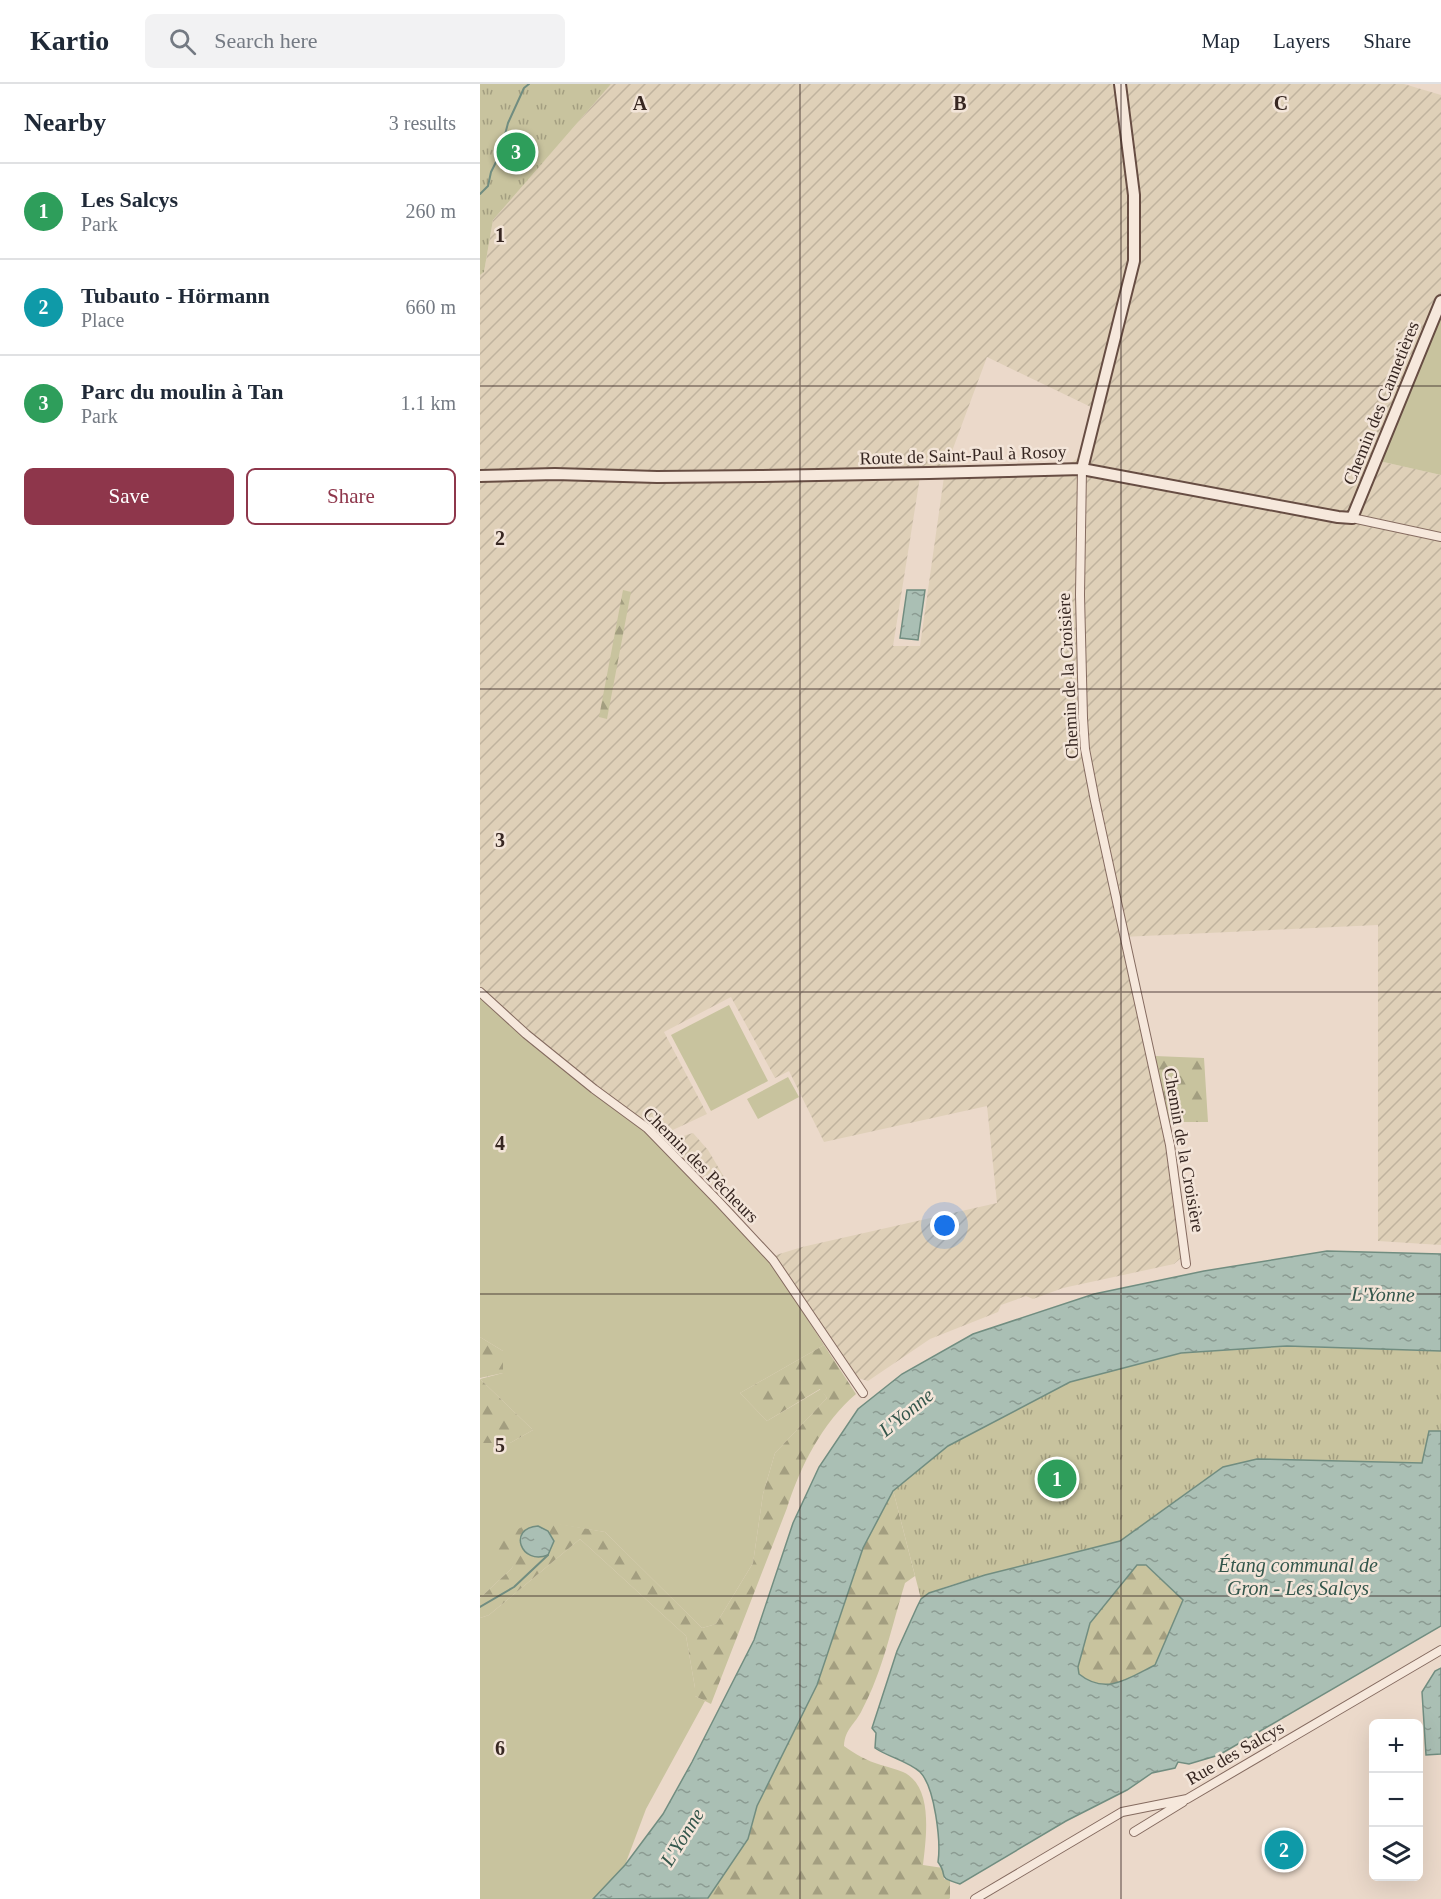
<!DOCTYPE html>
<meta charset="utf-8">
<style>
:root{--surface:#fff;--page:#f2f2f3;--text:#1f2937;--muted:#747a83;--line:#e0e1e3;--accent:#8e364b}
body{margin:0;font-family:"Times New Roman",serif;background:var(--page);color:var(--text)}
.controls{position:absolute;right:18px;bottom:18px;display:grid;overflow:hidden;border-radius:9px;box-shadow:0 6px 24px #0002}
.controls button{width:54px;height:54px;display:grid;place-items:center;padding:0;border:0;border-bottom:2px solid var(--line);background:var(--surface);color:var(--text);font:30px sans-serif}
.you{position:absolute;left:465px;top:1142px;width:21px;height:21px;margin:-15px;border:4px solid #fff;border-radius:50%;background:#1a73e8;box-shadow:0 0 0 9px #1a73e833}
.badge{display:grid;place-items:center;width:39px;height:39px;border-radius:50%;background:var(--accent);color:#fff;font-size:20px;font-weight:700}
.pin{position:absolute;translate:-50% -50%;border:3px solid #fff;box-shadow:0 2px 6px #0006}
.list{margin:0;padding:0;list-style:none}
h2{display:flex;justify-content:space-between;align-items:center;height:78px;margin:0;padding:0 24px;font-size:26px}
h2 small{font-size:20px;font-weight:400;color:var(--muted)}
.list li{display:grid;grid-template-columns:39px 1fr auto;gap:18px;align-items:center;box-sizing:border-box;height:96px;padding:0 24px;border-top:2px solid var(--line)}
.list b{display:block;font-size:22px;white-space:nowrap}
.list p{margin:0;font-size:20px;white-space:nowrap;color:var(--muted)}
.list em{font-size:20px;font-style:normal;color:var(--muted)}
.actions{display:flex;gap:12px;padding:18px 24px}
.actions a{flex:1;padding:14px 0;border:2px solid var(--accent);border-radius:9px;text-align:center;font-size:21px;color:var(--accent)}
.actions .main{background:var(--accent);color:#fff}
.icon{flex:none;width:33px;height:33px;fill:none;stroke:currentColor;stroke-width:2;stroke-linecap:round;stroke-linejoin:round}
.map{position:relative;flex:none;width:961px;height:1815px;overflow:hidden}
header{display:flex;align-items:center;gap:36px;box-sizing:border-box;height:84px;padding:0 30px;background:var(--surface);border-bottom:2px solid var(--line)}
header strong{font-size:28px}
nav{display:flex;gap:33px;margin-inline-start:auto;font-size:21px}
.search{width:420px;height:54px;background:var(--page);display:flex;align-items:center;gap:15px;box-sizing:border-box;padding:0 21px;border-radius:9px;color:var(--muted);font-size:22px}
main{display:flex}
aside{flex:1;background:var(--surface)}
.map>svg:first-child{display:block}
.farmland{fill:url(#farmland-furrows);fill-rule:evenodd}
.green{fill:#c8c39e}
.forest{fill:url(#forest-firs)}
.park{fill:url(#park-tufts)}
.water{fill:url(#water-ripples);stroke:#718d80;stroke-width:1.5;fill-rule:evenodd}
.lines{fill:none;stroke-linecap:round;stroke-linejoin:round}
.stream{stroke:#718d80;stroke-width:2}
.street-casing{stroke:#856b60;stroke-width:10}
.secondary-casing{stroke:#674d43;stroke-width:14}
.street{stroke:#f6e8dc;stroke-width:8}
.secondary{stroke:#f6e8dc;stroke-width:10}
.grid{fill:none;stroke:#372722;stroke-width:1.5;stroke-opacity:0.55}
.labels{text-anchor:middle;stroke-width:5;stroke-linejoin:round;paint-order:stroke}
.street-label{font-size:18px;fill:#372722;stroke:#f3e5d9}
.water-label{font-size:20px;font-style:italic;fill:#33564b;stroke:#f3e5d9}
.grid-label{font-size:20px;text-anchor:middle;font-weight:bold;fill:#372722;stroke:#f3e5d9;stroke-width:5;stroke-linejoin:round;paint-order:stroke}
</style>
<header>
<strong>Kartio</strong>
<div class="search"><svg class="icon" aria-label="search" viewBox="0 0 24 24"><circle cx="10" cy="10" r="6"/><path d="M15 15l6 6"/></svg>Search here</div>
<nav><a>Map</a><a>Layers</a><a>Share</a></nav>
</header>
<main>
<aside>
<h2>Nearby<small>3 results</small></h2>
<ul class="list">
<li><span class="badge" style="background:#2e9e5b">1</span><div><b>Les Salcys</b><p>Park</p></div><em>260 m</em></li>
<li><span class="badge" style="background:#0f9aa8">2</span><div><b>Tubauto - Hörmann</b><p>Place</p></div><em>660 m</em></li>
<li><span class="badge" style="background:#2e9e5b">3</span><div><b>Parc du moulin à Tan</b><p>Park</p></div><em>1.1 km</em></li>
</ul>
<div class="actions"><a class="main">Save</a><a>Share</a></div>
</aside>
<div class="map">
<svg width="961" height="1815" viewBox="0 0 961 1815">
<defs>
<pattern id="farmland-furrows" width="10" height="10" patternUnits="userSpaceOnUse" patternTransform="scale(1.5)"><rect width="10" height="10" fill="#dfd0b8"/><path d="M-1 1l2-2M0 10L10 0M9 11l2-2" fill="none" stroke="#c0b39e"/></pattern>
<pattern id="forest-firs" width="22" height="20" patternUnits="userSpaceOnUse" patternTransform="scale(1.5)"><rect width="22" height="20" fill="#c8c39e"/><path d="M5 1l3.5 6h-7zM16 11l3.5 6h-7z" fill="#a39e80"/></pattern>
<pattern id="park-tufts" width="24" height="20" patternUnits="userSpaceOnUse" patternTransform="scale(1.5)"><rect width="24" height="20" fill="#c8c39e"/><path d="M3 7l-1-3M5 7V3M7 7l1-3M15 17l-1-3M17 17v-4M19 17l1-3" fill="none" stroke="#a39e80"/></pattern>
<pattern id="water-ripples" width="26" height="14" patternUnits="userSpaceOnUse" patternTransform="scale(1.5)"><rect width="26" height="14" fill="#aabfb4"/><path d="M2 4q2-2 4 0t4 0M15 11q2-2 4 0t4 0" fill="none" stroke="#8b9b92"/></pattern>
</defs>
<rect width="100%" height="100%" fill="#ebd9ca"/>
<!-- farmland -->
<path class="farmland" d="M131 0H924L961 11V213L899 377 961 391V1161L898 1157V841L642 853 685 1058 701 1174 694 1180 583 1204 553 1215 546 1212 521 1221 518 1228 450 1255 388 1297 378 1294 293 1172 322 1163 517 1119 507 1022 344 1058 309 987 295 994 251 913 184 948 227 1030 180 1052 48 949 0 905V191L4 188 13 136ZM507 273 613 324 602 368 599 373 589 380 465 386ZM440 393H464L440 562H413Z
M213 1049 228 1066 247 1098 235 1104 191 1061 200 1053Z"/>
<!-- green -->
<path class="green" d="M961 217V391L899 377Z
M0 912 165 1046 290 1177 344 1261 260 1309 287 1337 341 1305 347 1314 295 1369 283 1410 273 1479 236 1540 222 1544 125 1448 57 1437 32 1484 0 1514V1359H30L53 1346 0 1295 23 1289V1267L0 1253Z
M249 921 288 997 231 1027 191 951Z
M308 993 319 1013 278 1035 267 1015Z
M100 1455 206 1552 215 1604V1612L225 1617 166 1725 145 1781 113 1815H0V1534L9 1531Z"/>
<!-- forest -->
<path class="forest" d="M143 506 151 508 127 635 119 633Z
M675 972 724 974 728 1038H688Z
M0 1253 23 1267V1289L0 1294Z
M344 1261 376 1310C342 1339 320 1383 307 1424L231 1620 215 1612V1604L206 1552 100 1455 9 1531 0 1534V1514L32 1484 34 1479 16 1471 23 1452 57 1436 125 1448 222 1544 236 1540 273 1479 283 1410 295 1369 347 1314 340 1305 287 1337 260 1309Z
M0 1295 53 1346 30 1359H0Z
M413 1406 435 1492 425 1499C412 1541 403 1587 382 1626 375 1641 365 1644 364 1662 375 1670 387 1677 401 1681 408 1683 416 1685 423 1688 454 1702 446 1754 443 1781L463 1784 464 1795 470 1797V1814L469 1815H227L268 1755 277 1722 337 1601 383 1464Z
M657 1480 665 1481 703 1516 675 1581C649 1594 626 1612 599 1590L598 1583 610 1539Z"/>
<!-- park -->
<path class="park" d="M0 0H131L13 136 4 188 0 191Z
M807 1262 961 1267V1347L949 1348 942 1379 777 1375 743 1383 640 1457 505 1491 468 1502 449 1509 441 1515 413 1406 468 1362 590 1298 701 1269Z"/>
<!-- water -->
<path class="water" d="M427 506H445L438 556 420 554Z
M847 1167 961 1170V1267L807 1262 701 1269 590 1298 468 1362 413 1407 383 1464 337 1601 277 1722 268 1755 228 1814 113 1815 145 1781 183 1730 212 1678 274 1556 313 1439 339 1383 378 1325 422 1290 493 1250 614 1210 724 1187Z
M949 1347H961V1542L739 1671 709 1680 698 1678 695 1684 672 1689 647 1706 586 1737 480 1800C454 1792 470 1794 458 1778 461 1758 455 1703 440 1688 428 1677 408 1673 395 1664L396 1649 392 1644 417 1567 437 1523 441 1515 449 1509 505 1491 640 1457 743 1383 777 1375 942 1379ZM657 1481H666L703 1516 675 1581C649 1594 626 1612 599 1590L598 1583 610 1539Z
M58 1442 68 1447 74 1457 68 1471C41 1482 27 1444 58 1442Z
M961 1584V1670L946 1671 942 1608 955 1587Z"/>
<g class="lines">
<!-- stream -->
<path class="stream" d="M0 110 8 102 11 88 20 70 28 39 44 4 49 0
M0 1523 34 1503 68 1471"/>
<defs>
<path id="street" d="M602 385 600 511 603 634 605 665 615 717 690 1061 706 1180
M872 434 961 453
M0 908 46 950 114 1005 167 1044 239 1118 293 1176 383 1309
M654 1748 703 1718
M495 1815 642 1728 707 1715 961 1566"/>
<path id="secondary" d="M602 385 654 177V111L640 0
M0 392 75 390 177 393 281 392 449 389 602 385 858 433 872 434 961 217"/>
</defs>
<!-- street casing -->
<use href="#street" class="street-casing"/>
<!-- secondary casing -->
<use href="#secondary" class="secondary-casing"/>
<!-- street -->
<use href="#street" class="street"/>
<!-- secondary -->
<use href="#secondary" class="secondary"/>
</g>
<!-- grid -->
<path class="grid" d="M320 0V1815M641 0V1815M0 302H961M0 605H961M0 908H961M0 1210H961M0 1512H961"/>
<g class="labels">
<!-- street labels -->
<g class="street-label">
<text transform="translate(901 319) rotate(-68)" y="6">Chemin des Cannetières</text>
<text transform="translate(483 371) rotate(-2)" y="6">Route de Saint-Paul à Rosoy</text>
<text transform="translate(588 592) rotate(-93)" y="6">Chemin de la Croisière</text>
<text transform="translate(704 1066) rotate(80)" y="6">Chemin de la Croisière</text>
<text transform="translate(221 1081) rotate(45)" y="6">Chemin des Pêcheurs</text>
<text transform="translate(755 1669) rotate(-30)" y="6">Rue des Salcys</text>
</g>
<!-- water labels -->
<g class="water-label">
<text transform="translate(903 1210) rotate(1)" y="7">L'Yonne</text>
<text transform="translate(426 1328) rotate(-39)" y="7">L'Yonne</text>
<text x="818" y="1488">Étang communal de<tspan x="818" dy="23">Gron - Les Salcys</tspan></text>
<text transform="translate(202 1753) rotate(-58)" y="7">L'Yonne</text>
</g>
</g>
<g class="grid-label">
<text x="160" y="26">A</text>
<text x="480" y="26">B</text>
<text x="801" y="26">C</text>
<text x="20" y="158">1</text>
<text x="20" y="461">2</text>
<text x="20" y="763">3</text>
<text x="20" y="1066">4</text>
<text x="20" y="1368">5</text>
<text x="20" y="1671">6</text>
</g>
</svg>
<div class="controls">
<button>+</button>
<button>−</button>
<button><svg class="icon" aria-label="layers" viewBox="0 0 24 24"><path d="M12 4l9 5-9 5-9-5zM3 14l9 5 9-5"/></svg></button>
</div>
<div class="you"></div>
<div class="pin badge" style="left:577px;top:1395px;background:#2e9e5b">1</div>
<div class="pin badge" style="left:804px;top:1766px;background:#0f9aa8">2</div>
<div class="pin badge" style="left:36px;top:68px;background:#2e9e5b">3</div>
</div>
</main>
